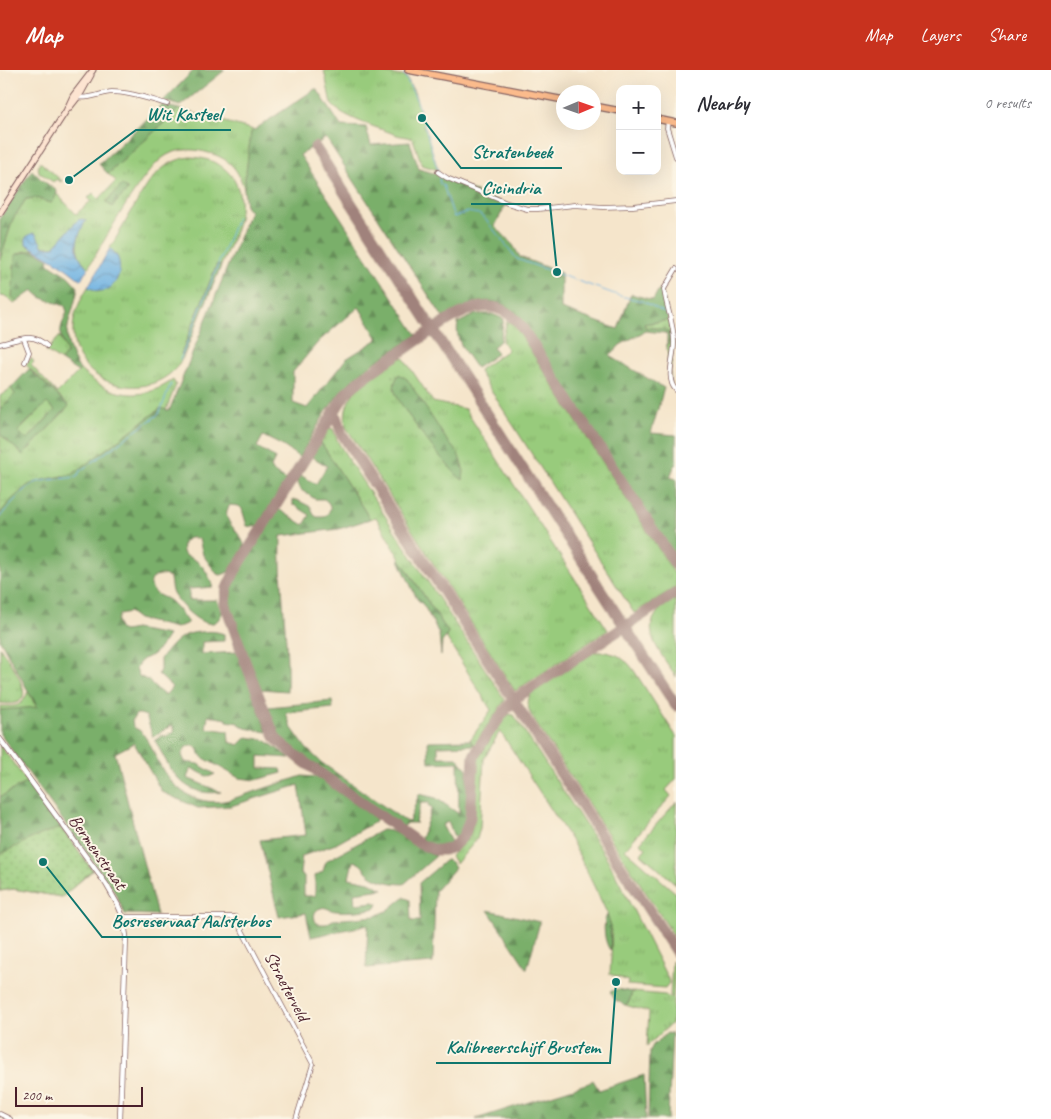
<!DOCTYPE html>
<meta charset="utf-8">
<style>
:root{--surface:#fff;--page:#f2f2f3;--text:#2b2b33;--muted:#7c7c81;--line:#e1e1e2;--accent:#c8321e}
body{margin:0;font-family:Caveat,sans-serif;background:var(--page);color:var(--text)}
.controls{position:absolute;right:15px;top:15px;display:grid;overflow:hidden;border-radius:10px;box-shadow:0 5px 20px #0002}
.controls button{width:45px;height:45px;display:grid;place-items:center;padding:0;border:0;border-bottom:1px solid var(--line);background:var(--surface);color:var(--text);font:25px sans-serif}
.compass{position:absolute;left:556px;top:15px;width:45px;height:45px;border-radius:50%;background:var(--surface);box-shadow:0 5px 20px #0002;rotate:88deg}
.scale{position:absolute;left:15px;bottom:12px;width:128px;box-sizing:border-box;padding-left:5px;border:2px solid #4a1f2b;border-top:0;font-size:14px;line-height:18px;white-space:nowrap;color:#4a1f2b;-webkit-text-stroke:4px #fcf5e5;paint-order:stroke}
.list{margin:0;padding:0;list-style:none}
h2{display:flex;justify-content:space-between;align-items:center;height:65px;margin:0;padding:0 20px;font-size:21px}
h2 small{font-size:16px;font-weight:400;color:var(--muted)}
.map{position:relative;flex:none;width:676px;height:1049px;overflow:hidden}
header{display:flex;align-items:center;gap:30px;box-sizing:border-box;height:70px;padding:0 25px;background:var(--accent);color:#fff}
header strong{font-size:24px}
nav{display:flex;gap:28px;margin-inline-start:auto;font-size:18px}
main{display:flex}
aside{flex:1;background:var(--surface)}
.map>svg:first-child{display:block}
.grass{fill:url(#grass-tufts);stroke:#717553}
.forest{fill:url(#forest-firs);stroke:#62674b;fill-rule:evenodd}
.park{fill:url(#park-dots);stroke:#717553}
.water{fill:url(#water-waves);stroke:#5b6886}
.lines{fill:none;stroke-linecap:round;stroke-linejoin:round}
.stream{stroke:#6cb1e2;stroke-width:1}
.taxiway{stroke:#a0827b;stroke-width:11}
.minor-casing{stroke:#866463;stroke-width:5.5}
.tertiary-casing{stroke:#866463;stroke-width:6}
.secondary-casing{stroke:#866463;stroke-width:7}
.primary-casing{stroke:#866463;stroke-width:8}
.minor{stroke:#fff;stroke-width:4}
.tertiary{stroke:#fff;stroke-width:4.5}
.secondary{stroke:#fde4d1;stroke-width:5}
.primary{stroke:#fbbb8c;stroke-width:5.5}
.labels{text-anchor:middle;stroke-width:4;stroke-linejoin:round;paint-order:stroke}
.street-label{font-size:18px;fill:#4a1f2b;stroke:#fcf5e5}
.leader{fill:none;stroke:#0f766e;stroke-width:2}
.callout-dot{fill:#0f766e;stroke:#fcf5e5;stroke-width:2}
.callout-label{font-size:19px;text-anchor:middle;font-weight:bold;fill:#0f766e;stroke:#fcf5e5;stroke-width:4;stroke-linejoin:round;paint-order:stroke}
</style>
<header>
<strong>Map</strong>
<nav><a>Map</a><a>Layers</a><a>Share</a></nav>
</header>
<main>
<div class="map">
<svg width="676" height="1049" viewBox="0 0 676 1049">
<defs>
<pattern id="grass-tufts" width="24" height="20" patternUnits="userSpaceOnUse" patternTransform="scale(1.25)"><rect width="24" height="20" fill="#98cb7b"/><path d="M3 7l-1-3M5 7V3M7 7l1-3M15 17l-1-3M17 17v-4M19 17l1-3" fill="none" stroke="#84ae6a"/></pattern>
<pattern id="forest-firs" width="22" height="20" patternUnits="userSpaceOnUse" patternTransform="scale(1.25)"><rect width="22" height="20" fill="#7aaf6b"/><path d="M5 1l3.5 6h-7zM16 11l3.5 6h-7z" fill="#668e58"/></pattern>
<pattern id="park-dots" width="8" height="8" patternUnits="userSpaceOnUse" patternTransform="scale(1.25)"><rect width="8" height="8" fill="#98cb7b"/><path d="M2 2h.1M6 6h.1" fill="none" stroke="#84ae6a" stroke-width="1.8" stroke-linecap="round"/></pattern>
<pattern id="water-waves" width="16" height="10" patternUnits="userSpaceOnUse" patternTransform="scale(1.25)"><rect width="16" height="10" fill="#6cb1e2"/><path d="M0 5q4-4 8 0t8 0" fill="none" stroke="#5b8fb7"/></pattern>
</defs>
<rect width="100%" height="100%" fill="#fcf5e5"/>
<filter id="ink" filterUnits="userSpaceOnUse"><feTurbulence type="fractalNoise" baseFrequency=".02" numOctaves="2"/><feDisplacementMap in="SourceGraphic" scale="10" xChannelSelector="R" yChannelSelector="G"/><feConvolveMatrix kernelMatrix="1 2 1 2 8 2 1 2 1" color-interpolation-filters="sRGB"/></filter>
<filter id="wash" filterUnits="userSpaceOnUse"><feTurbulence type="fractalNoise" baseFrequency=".0096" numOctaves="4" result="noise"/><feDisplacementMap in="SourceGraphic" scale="20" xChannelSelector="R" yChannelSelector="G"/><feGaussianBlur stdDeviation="1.12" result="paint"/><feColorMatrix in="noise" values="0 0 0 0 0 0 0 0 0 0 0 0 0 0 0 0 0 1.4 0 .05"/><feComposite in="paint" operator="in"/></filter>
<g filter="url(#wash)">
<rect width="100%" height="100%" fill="#f5e5cb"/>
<!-- grass -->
<path class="grass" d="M324 0H370L406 7 414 22 438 100 422 95 413 69C407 66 401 67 394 64 376 57 344 48 331 34Z
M179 39 254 60 251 63 244 119C239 100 229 88 209 83 195 79 180 78 167 85 143 98 104 172 88 198 76 186 73 170 84 155L78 150 54 177H43L39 170 26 174 34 180 21 182 14 197V216L12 227 17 232 14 234 7 227 0 226V189L13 149 26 129 36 128 51 133 56 123 76 144 91 131 88 128 93 123 99 129 116 111 108 104Z
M190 87C225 88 246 112 239 148 236 164 227 180 221 196L217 194 181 284 184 285C181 291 178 297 173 301 142 331 82 315 74 272 70 252 78 233 88 217L99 222 117 185 110 178C118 165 126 151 134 137 148 113 160 91 190 87Z
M40 92 62 111 61 112 57 109 53 112 39 102 38 96Z
M669 250 673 272 670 305 671 316 670 317 667 276 670 268 669 262 664 259 645 257 644 254Z
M507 251 514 255 518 261 676 506V517L634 543 479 302 480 299 508 280 502 271Z
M60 266 67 283 61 291 46 281Z
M403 287 433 332 465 339 608 560 515 621 346 357C339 319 377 304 403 287Z
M31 288 34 292 31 295 57 323 80 300C102 320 130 332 159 318 164 316 168 313 173 310L176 315 166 340 161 338 73 404 64 406 9 432 0 444V364L23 385 69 336 26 295Z
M11 318 15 324 0 339V326Z
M48 332 55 340 27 370 18 362Z
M329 358 333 359 338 372 350 392 505 630 474 675 470 670 491 640 446 567 448 562 400 489 376 447 370 449 320 371Z
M676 527V607C655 574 633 554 676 527Z
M0 577C11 595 47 640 0 633Z
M594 582H606L617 585 628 593 633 599 676 666V709L666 720 671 726 625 779 676 823V869L538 656C530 644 523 634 533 620L587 584Z
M28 621 37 638 0 640V636C16 636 22 638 28 621Z
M507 644 514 645 608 790 668 909 669 913 665 918 627 915 628 911 610 904C611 884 614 862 607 843L573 773 500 661 484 689 480 758 477 769 456 794 451 786 468 769 471 763 474 750 478 689Z
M0 675 27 712 0 727Z
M676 732V814L641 784 646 778 640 773Z
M672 891 675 895 672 953 647 976 649 942 625 935 629 932 632 922 665 925 670 928Z"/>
<!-- forest -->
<path class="forest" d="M194 0H225L180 36 163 31Z
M315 19H317L341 56 366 57 371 75 410 72 419 99 437 104 438 106 506 134 495 156 513 175 520 187 561 203V239L618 259 631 224 653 230 659 219 662 220 669 250 644 254 645 257 664 259 669 262 670 268 667 276V265L665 263 645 261 620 275 610 286 664 318 651 363 676 365V392L670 407 676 409V487L522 249C495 220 473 231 444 249L326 68 300 85 417 265C395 280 363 297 345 317 327 336 313 365 299 387L283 376 263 366 257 377 274 387 275 389 271 397 274 402 286 410 258 455 254 457 247 456 242 439 239 436 230 435C218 450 241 461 244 475 241 487 234 502 221 505L217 504 203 485 199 469C192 467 188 467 183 473 181 490 188 484 198 492 206 499 210 508 213 517L189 519V530H217L222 543C212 570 181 537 173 524 171 520 171 514 170 508 160 500 145 509 153 520 157 526 165 527 170 531 177 537 183 546 188 553L176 558 138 549 129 542 120 544 117 550 119 559 124 561 135 559 168 565C164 571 158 581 152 585 145 588 140 590 136 598L139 606 151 612 150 613 165 626 172 617 158 604 160 600V589C173 574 179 563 201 562 210 561 216 561 224 564V571L202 572V584L238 582 267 662 245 658 238 653 227 651V649L208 646 206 658 228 661 229 672 239 675 247 667 265 670 290 688 259 686V698L281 699 282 703 256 710 239 708 202 687 196 677 191 675 186 677 182 685 185 692 198 694 215 704 209 707 191 698 187 708 221 722C182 728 170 699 155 670L163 665 165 667 175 661 172 655 153 667 146 646 140 644H136L132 651 133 656C136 660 140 659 142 663 150 672 155 686 161 697 175 722 200 737 229 730L302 706 315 707 323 711 376 749 375 752 336 774 302 786 300 804 304 806V826H315V806L323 801 326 791 382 760C402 760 416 781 436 786L404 814C394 814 377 811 369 804 362 798 364 794 353 791L349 808 369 812 383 819 354 823 355 834 374 832 378 834 376 838C363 841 349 842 336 841 330 841 326 836 321 838 313 840 313 848 317 854H326L333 850 375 846 387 841 404 827 410 830 411 851H420L419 813 446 790 451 792 455 798 435 821 433 893 366 898 368 855 311 867 306 843 279 847 260 770 306 765 299 715 231 736 198 738 162 722 134 673 115 683 157 845 125 844 113 819 0 664V640L37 637 0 570V444L9 432 28 415 42 410 73 404 161 338 169 341 250 141 246 138 244 119 251 62ZM359 237 378 269 346 289 307 338 293 333V302L319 271Z
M162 35 179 39 108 104 99 94Z
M32 100 42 110 57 121C56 126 55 130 51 133L36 128 26 129 13 149 0 189V148Z
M122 115 128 120 112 137 106 132Z
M34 180 49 189 48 193 68 206 78 217C72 254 56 262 80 300L78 302 61 291 67 283C59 262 58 263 67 242L65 236 42 228 33 220 17 232 12 227 15 188 17 184Z
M217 194 221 196 184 285 181 284Z
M479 244H492L504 249 500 271 493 277 497 284 476 298C467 284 454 271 458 253L474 245Z
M29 299 69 336 23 385 0 364V339L15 324 11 318ZM47 333 55 340 27 370 18 361Z
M399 304 407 309 448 372 458 383 464 401 463 410C450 402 400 338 395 322 393 316 395 310 399 304Z
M320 371 370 449 339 459 281 466C279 518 289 569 287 621L261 619C254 600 228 543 230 525 231 506 266 458 278 439L304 455 310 445 294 435 293 436V430H297L311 437 314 445 317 447H324C332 441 332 434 324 429H315L301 420 298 413 300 405 316 414 327 396 311 386Z
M400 489 448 562 446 567 442 572 441 585 439 564 436 558 424 536 417 529 399 490Z
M332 631 333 638 286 643 291 657 306 678 322 693 405 751 409 752 419 724 436 728 459 744 458 692 429 693 428 671 470 670 474 675 438 676V687H457L467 699C467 713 469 748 463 759 461 763 458 766 455 769L448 752 442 755 451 772C441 779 431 775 421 769L432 737 428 736 429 733H421L415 752 417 753H406L404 757 285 673 278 664 268 637Z
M27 712 93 800 62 827 14 819 0 821V727Z
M488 840 540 852 527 899Z
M607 845 610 853 611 881C604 874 602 853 607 845Z
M617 919 632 922 629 932 625 935 615 930 610 922Z
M667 963 672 964 668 1049H648L650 981 653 975Z
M644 1005 646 1049H476L589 1013 593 1010 599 1020Z"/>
<!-- park -->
<path class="park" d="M61 758 92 800 62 827 13 819 0 821V785C20 774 39 764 61 758Z"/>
<!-- water -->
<path class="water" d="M82 149 86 150C76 170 71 180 88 198L81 210 60 194 26 174V167L33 163 36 164 43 177H54L78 150Z
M110 178C114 182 118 186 119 192 122 204 114 222 99 221 96 221 91 218 88 217Z"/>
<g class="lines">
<!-- stream -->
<path class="stream" d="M404 4 417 31 438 101
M439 107 440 114 443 115 454 147 468 142 479 144 486 150 517 189 620 226 643 231 667 244
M180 290 237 147
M0 447C7 438 26 416 37 412 49 409 64 409 77 407L80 401 159 344 171 314"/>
<!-- taxiway -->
<path class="taxiway" d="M315 77 676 636
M334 341 342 364 676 882
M676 495 521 256C511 243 498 235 481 237 460 239 429 263 411 275 389 291 365 304 346 323L235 501 227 518 225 533 246 594 276 669 303 691 420 774 435 780H444L453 777 464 765 470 748 474 686 480 675 513 630 676 523"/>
</g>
</g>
<g filter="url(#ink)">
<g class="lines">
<defs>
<path id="minor" d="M76 27C88 30 100 23 112 22 130 22 149 29 167 34
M668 51 667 58 676 87
M438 102 447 108 507 133 527 139H538L575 135 603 137 633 136 676 131
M676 199 664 219C666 237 675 256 674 274 674 288 665 309 676 320
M24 269 29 282 25 292
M0 274C18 270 32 261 47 276
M123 847H235L313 994 296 1049
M0 1044 10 1049"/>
<path id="tertiary" d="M0 669 106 814 118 835 123 847 126 866 120 1049"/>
<path id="secondary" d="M70 37 81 23 91 5
M0 143 66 41 73 26 93 0"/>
<path id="primary" d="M408 0 564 30
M594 36 620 41
M657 49 676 53"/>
</defs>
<!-- minor casing -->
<use href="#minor" class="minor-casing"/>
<!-- tertiary casing -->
<use href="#tertiary" class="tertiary-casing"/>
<!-- secondary casing -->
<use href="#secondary" class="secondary-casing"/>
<!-- primary casing -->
<use href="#primary" class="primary-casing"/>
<!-- minor -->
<use href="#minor" class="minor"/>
<!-- tertiary -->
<use href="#tertiary" class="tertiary"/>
<!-- secondary -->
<use href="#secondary" class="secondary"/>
<!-- primary -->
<use href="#primary" class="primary"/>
</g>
</g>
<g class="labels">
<!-- street labels -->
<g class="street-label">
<text transform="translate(98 782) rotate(55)" y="6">Bermenstraat</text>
<text transform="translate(287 916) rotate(62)" y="6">Straeterveld</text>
</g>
</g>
<!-- callouts -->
<path class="leader" d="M69 110L136 60H231M422 48L461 98H562M557 202L550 134H471M43 792L102 867H281M616 912L610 993H436"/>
<g class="callout-dot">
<circle cx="69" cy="110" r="5"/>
<circle cx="422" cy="48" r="5"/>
<circle cx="557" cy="202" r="5"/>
<circle cx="43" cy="792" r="5"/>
<circle cx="616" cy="912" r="5"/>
</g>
<g class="callout-label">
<text x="184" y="50">Wit Kasteel</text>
<text x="512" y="88">Stratenbeek</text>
<text x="511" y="124">Cicindria</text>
<text x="191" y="857">Bosreservaat Aalsterbos</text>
<text x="523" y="983">Kalibreerschijf Brustem</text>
</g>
</svg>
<div class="controls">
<button>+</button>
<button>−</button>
</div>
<svg class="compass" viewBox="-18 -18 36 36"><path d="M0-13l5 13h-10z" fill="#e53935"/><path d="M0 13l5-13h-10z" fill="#7c7c81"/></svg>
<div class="scale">200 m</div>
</div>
<aside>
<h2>Nearby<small>0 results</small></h2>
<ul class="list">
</ul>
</aside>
</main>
